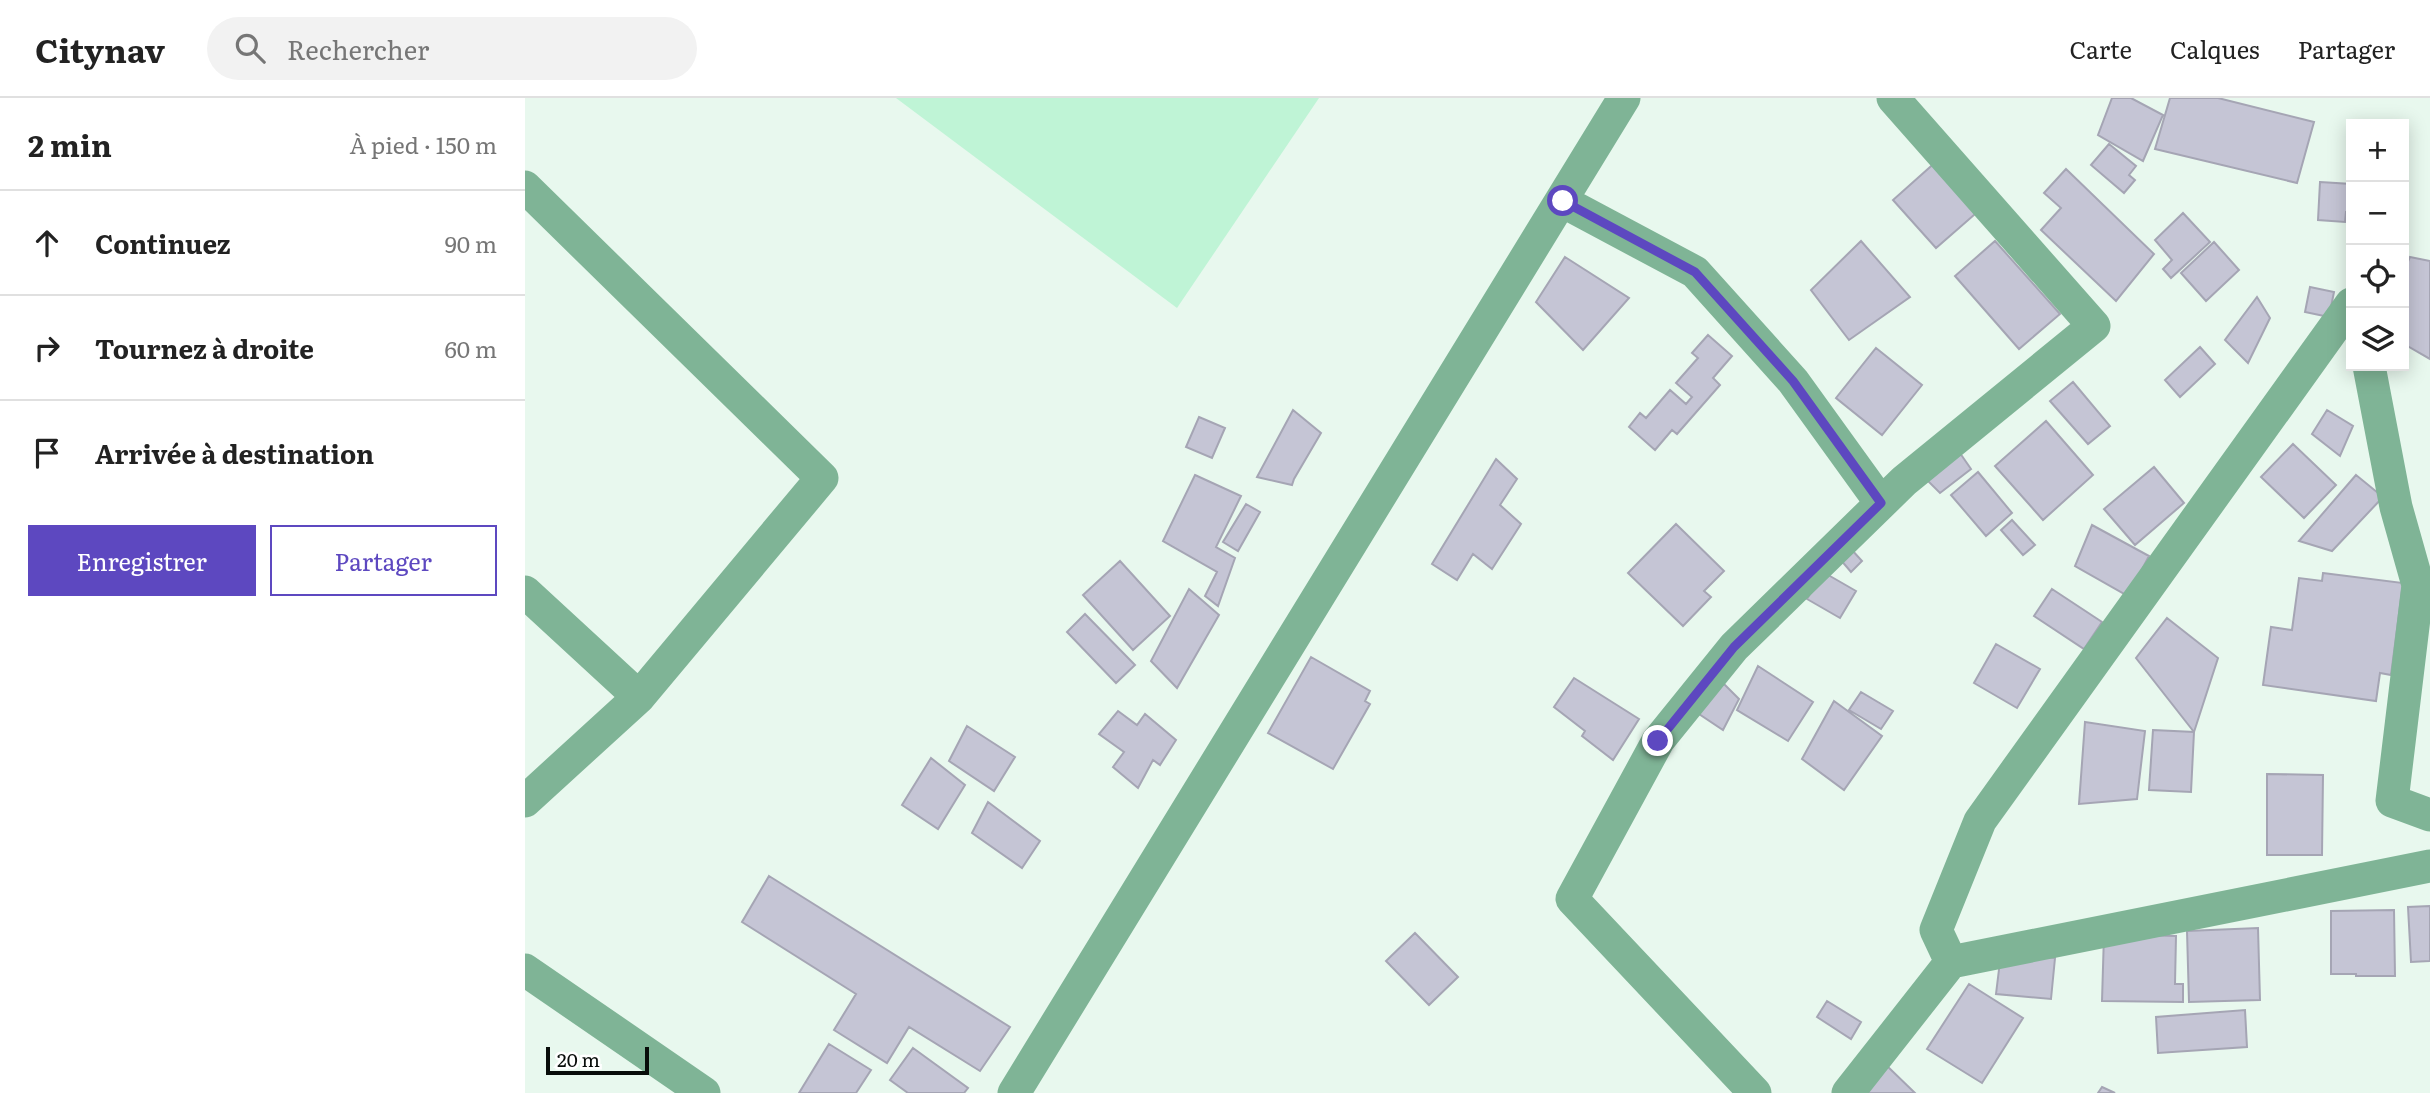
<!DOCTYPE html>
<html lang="fr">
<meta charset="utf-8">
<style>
:root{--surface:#fff;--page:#f2f2f2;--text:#222;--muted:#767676;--line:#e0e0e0;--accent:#5d48c0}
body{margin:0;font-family:Literata,serif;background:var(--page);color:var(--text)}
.controls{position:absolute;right:21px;top:21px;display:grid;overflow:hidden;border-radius:0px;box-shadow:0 4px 18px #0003}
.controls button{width:63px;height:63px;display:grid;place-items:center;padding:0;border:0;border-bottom:2px solid var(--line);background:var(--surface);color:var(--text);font:35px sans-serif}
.scale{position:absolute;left:21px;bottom:18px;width:103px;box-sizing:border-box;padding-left:7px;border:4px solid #080d0a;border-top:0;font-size:19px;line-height:24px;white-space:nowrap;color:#080d0a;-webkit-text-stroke:5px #fff;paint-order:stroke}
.stop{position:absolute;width:21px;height:21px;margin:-16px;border:5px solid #5d48c0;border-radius:50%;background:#fff}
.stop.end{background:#5d48c0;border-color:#fff;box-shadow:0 2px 7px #0008}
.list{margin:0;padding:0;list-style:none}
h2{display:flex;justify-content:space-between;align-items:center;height:91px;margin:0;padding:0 28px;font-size:30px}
h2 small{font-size:23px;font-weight:400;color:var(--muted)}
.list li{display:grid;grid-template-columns:46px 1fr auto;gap:21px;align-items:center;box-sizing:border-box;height:105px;padding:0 28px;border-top:2px solid var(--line)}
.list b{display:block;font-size:26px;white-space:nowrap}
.list em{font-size:23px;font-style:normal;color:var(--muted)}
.actions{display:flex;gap:14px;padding:21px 28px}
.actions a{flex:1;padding:16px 0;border:2px solid var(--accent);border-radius:0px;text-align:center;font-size:24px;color:var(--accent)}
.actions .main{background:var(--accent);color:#fff}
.icon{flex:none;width:38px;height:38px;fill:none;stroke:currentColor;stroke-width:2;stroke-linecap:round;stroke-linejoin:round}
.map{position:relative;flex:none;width:1905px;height:995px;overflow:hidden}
header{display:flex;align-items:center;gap:42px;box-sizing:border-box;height:98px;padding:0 35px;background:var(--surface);border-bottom:2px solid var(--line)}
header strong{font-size:33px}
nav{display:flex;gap:38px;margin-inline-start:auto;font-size:24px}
.search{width:490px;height:63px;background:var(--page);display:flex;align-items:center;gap:18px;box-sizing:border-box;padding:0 24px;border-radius:38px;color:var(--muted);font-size:26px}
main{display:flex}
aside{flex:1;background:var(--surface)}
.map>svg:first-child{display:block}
.green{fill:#bff4d6}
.building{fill:#c5c5d5;stroke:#a5a5b4;stroke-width:2}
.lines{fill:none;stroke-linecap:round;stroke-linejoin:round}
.minor{stroke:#7fb496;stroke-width:33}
.route{stroke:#5d48c0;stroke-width:9}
</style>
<header>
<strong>Citynav</strong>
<div class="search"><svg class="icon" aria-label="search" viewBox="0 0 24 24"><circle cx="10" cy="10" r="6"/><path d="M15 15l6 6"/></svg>Rechercher</div>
<nav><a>Carte</a><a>Calques</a><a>Partager</a></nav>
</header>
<main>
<aside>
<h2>2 min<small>À pied · 150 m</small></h2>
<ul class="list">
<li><svg class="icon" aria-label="ahead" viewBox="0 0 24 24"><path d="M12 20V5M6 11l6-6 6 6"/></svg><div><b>Continuez</b></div><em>90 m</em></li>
<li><svg class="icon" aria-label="right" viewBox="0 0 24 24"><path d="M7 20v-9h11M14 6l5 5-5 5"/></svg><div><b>Tournez à droite</b></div><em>60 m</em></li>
<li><svg class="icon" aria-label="arrive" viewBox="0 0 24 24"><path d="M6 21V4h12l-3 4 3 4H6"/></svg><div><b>Arrivée à destination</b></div></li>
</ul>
<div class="actions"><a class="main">Enregistrer</a><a>Partager</a></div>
</aside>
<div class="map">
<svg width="1905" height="995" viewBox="0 0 1905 995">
<rect width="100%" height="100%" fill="#e8f8ee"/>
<!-- green -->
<path class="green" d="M371 0H794L652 210Z"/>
<!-- building -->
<path class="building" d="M1587 0H1606L1638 17 1618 63 1573 37Z
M1645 0H1693L1789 24 1772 85 1630 51Z
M1584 46 1611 68 1604 77 1610 82 1599 95 1566 67Z
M1413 62 1457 110 1411 150 1368 102Z
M1541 71 1629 156 1591 203 1516 132 1536 110 1519 95Z
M1795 84 1826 86 1823 114H1821L1820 124 1793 122Z
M1658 115 1685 144 1646 180 1638 171 1647 162 1630 142Z
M1336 143 1385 199 1324 242 1286 192Z
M1470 143 1535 216 1494 251 1430 178Z
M1689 144 1714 172 1681 203 1656 175Z
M1040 159 1104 200 1058 252 1011 204Z
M1885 159 1905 163V261L1879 246V172Z
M1785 189 1809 194 1804 219 1780 214Z
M1732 199 1745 220 1723 265 1700 242Z
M1183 237 1207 258 1188 280 1195 287 1152 336 1147 332 1130 352 1104 329 1115 315 1121 320 1145 292 1161 306 1167 299 1151 285 1173 260 1167 255Z
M1675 249 1690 266 1655 299 1640 282Z
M1351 250 1397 287 1357 337 1311 300Z
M1548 284 1585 328 1563 346 1525 303Z
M768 312 796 335 769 381 767 387 732 379Z
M1802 312 1828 328 1815 358 1787 336Z
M674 319 700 330 687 360 661 349Z
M1521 323 1568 377 1518 422 1470 368Z
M1428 345 1446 371 1415 395 1396 376Z
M1768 346 1811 387 1779 420 1736 379Z
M971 361 992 381 975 407 996 426 967 471 948 456 932 482 907 466Z
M1629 369 1659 405 1610 447 1579 411Z
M1453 374 1487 415 1461 438 1426 397Z
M670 377 716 398 691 449 710 460 693 508 680 498 692 474 638 443Z
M1831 377 1858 399 1807 453 1774 443Z
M721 406 735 414 713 453 698 444Z
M1487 422 1510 447 1498 457 1476 432Z
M1151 426 1199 473 1179 493 1186 499 1158 528 1103 475Z
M1567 427 1624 458 1603 498 1550 468Z
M1326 451 1337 463 1326 474 1315 461Z
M595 463 645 518 608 552 558 497Z
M1298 474 1331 493 1315 520 1282 501Z
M1798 475 1878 485 1866 577 1855 575 1851 603 1738 587 1746 529 1767 532 1774 480 1797 483Z
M664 491 694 517 652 590 626 563Z
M1527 491 1577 524 1559 551 1509 518Z
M560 516 610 567 591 585 542 534Z
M1642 520 1693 560 1669 634 1611 560Z
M1471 546 1515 571 1492 610 1449 585Z
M786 559 845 593 840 603 845 606 808 671 743 635Z
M1233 568 1288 604 1263 643 1212 612Z
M1191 578 1214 601 1198 632 1168 612Z
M1049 580 1114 621 1088 662 1057 638 1060 633 1029 609Z
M1336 594 1368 613 1356 631 1324 612Z
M1309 603 1357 638 1319 692 1277 661Z
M593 613 612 627 620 616 651 642 635 667 628 662 613 690 588 669 599 654 574 636Z
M1560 624 1620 633 1612 701 1554 706Z
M442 628 490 659 469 693 424 663Z
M1628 632 1669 634 1666 694 1624 692Z
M406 660 440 687 413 731 377 707Z
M1742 676 1798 677 1797 757H1742Z
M463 704 515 743 497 770 447 735Z
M244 778 485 929 455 973 384 929 362 965 309 932 331 896 217 824Z
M1905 808V863L1886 864 1883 809Z
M1869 812 1870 878H1831V876H1806V813Z
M1733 830 1735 902 1664 904 1662 833Z
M890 835 933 879 904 907 861 863Z
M1579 836 1651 838 1650 886H1658V904L1577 903Z
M1476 855 1530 860 1526 901 1471 896Z
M1444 886 1498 920 1457 985 1402 951Z
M1302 903 1336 924 1326 941 1292 919Z
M1720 912 1722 949 1633 955 1631 919Z
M304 946 346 972 331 995H274Z
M388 950 443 990 439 995H383L365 982Z
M1360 966 1390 995H1332Z
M1577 989 1590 995H1573Z"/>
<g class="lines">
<!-- minor -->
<path class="minor" d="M0 89 297 380 114 599 0 703
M1037 103 1170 174 1268 283 1356 405
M1844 268 1871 409 1893 487 1904 505
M1893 487 1867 703 1905 717
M0 494 114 599
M1426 864 1411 832 1455 723 1826 206
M0 872 179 995
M489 995 1099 0
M1230 995 1047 801 1133 643 1209 549 1379 383 1569 228 1368 0
M1323 995 1426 864 1905 768"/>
</g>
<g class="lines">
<!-- route -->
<path class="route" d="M1038 103 1170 174 1268 283 1356 405 1209 549 1133 643"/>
</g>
</svg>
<div class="controls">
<button>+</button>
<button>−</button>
<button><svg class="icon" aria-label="locate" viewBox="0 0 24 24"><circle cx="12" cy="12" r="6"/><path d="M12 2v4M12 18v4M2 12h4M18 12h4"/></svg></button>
<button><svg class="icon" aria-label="layers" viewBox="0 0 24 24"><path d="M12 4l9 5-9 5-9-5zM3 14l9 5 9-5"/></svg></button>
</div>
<div class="scale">20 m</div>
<div class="stop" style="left:1038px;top:103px"></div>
<div class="stop end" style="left:1133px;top:643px"></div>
</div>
</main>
